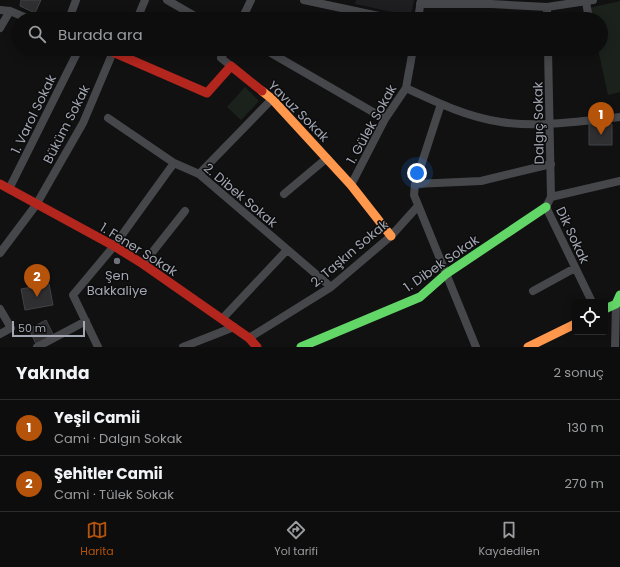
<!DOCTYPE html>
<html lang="tr">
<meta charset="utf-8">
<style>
:root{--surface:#0d0d0e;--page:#1b1b1c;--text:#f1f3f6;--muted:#9a9c9e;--line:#2d2d2e;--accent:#b45309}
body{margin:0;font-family:Poppins,sans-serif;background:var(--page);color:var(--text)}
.controls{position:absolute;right:12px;bottom:12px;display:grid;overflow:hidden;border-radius:4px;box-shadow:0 2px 10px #0003}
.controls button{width:36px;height:36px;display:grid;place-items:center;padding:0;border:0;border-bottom:1px solid var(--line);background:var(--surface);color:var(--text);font:20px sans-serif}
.scale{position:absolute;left:12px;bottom:10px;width:73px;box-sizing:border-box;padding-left:4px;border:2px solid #a2a7b3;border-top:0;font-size:11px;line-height:14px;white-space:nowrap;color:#a2a7b3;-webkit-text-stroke:3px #0c0c0d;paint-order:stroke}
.you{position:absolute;left:417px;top:173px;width:14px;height:14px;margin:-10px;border:3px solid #fff;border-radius:50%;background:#1a73e8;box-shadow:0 0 0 6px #1a73e833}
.badge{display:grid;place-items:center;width:26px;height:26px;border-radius:50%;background:var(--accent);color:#fff;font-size:13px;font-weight:700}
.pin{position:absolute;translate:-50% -33px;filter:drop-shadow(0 1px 2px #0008)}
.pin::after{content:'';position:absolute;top:21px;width:14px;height:12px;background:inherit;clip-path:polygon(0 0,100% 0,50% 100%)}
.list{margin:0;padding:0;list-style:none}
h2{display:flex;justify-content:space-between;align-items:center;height:52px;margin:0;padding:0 16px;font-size:17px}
h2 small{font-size:13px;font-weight:400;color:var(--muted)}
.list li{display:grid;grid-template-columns:26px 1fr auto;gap:12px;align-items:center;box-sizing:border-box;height:56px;padding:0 16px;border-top:1px solid var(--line)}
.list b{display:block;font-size:15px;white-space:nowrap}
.list p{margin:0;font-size:13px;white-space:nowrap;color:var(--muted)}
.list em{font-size:13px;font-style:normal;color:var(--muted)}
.icon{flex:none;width:22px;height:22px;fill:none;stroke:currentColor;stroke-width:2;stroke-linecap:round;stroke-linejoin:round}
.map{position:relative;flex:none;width:620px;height:347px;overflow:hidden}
.search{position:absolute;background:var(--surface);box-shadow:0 2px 10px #0003;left:12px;right:12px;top:12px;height:44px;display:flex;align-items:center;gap:10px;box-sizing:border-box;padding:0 14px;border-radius:22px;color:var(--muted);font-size:15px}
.sheet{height:164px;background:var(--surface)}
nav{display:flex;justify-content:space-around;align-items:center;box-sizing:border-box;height:56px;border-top:1px solid var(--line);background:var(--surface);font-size:11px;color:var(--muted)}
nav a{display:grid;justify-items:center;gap:2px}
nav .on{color:var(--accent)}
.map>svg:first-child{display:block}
.built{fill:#1e1e20}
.green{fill:#1b221c}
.building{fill:#2f2f31;stroke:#404246}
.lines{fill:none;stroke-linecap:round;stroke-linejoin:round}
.street{stroke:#46474a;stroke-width:8}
.fast{stroke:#63d668;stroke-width:9}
.slow{stroke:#ff974d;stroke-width:9}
.jam{stroke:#b3261e;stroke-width:9}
.poi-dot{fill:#6f727b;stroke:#0c0c0d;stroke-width:1.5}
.labels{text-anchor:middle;stroke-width:3;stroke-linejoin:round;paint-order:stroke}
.street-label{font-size:13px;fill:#a2a7b3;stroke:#0c0c0d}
.poi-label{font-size:13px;fill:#a2a7b3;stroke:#0c0c0d}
</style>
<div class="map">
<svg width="620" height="347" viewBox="0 0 620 347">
<rect width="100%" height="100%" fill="#111112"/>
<!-- built -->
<path class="built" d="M356 0H414L411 16 355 4Z"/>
<!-- green -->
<path class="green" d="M620 1V92L608 95 598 49H601V19H592L589 8Z
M245 87 259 101 241 120 227 107Z"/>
<!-- building -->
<path class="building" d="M21 0H41L35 13 20 6Z
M589 124H612V145H589Z
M49 284 53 305 25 310 21 289Z
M46 320 54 336 36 344 29 329Z"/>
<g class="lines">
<!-- street -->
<path class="street" d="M167 0 200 19
M304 0 393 19
M586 2 589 19
M420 4H491L547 7 593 0
M547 7V19
M0 10 10 11 29 19
M69 19 76 0
M137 19 145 0
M242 19 251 0
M418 19 421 0
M0 28 10 11
M226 49 221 58 231 66
M264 49 385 119
M548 49 551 197
M406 88C436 102 467 117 501 122 540 128 581 121 620 117
M441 104 415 184 414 195 476 347
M108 118 174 163 199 174 331 287
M199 174 272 99
M415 184 481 181 551 164
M351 185 385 119 406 88 413 49
M9 189 79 49
M284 194 327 158
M0 253 36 205 83 123 113 52
M143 264 185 211
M533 291 575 268
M592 302 546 207 551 197 620 181
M0 309 11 328 0 334
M222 319 287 250
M249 338 331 287 391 236 418 206
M37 347 86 321
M98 347 73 295 114 246 174 163
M183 347 234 327
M615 347 616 304"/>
<!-- fast -->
<path class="fast" d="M605 309 616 304 620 295
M301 347 420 297 446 274 546 207"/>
<!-- slow -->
<path class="slow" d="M262 91 272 99 351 185 391 236
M528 347 575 324"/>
<!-- jam -->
<path class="jam" d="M106 49 207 93 231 66 262 91
M0 184 114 246 143 264 249 338 257 347"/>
</g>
<!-- markers -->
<circle class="poi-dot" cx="117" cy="261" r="4"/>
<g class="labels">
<!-- street labels -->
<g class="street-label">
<text transform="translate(299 111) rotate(45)" y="5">Yavuz Sokak</text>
<text transform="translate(33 114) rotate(-64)" y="5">1. Varol Sokak</text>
<text transform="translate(538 123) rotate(-91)" y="5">Dalgıç Sokak</text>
<text transform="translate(66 124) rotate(-63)" y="5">Büküm Sokak</text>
<text transform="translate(371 124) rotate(-61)" y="5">1. Gülek Sokak</text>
<text transform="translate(241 195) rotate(40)" y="5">2. Dibek Sokak</text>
<text transform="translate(573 235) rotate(65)" y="5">Dik Sokak</text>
<text transform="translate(139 249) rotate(32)" y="5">1. Fener Sokak</text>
<text transform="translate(349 253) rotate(-40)" y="5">2. Taşkın Sokak</text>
<text transform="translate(441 263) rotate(-35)" y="5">1. Dibek Sokak</text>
</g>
<!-- poi labels -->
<g class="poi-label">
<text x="117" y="280">Şen<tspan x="117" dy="15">Bakkaliye</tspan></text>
</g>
</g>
</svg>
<div class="controls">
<button><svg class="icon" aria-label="locate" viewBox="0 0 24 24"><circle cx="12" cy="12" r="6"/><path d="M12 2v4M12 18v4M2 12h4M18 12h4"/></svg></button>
</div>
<div class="scale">50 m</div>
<div class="you"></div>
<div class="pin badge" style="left:601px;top:135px">1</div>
<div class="pin badge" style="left:37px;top:297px">2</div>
<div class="search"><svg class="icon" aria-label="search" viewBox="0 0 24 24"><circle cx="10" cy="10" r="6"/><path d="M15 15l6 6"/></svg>Burada ara</div>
</div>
<section class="sheet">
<h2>Yakında<small>2 sonuç</small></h2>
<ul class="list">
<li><span class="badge">1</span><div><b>Yeşil Camii</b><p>Cami · Dalgın Sokak</p></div><em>130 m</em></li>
<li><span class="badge">2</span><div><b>Şehitler Camii</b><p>Cami · Tülek Sokak</p></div><em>270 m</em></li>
</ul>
</section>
<nav>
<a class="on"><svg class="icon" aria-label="map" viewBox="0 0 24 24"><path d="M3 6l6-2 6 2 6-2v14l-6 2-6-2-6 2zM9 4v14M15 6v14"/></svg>Harita</a>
<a><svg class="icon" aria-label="directions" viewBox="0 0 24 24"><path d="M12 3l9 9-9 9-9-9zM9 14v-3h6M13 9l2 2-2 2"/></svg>Yol tarifi</a>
<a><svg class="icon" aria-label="saved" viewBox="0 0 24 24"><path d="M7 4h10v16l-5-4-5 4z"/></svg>Kaydedilen</a>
</nav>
